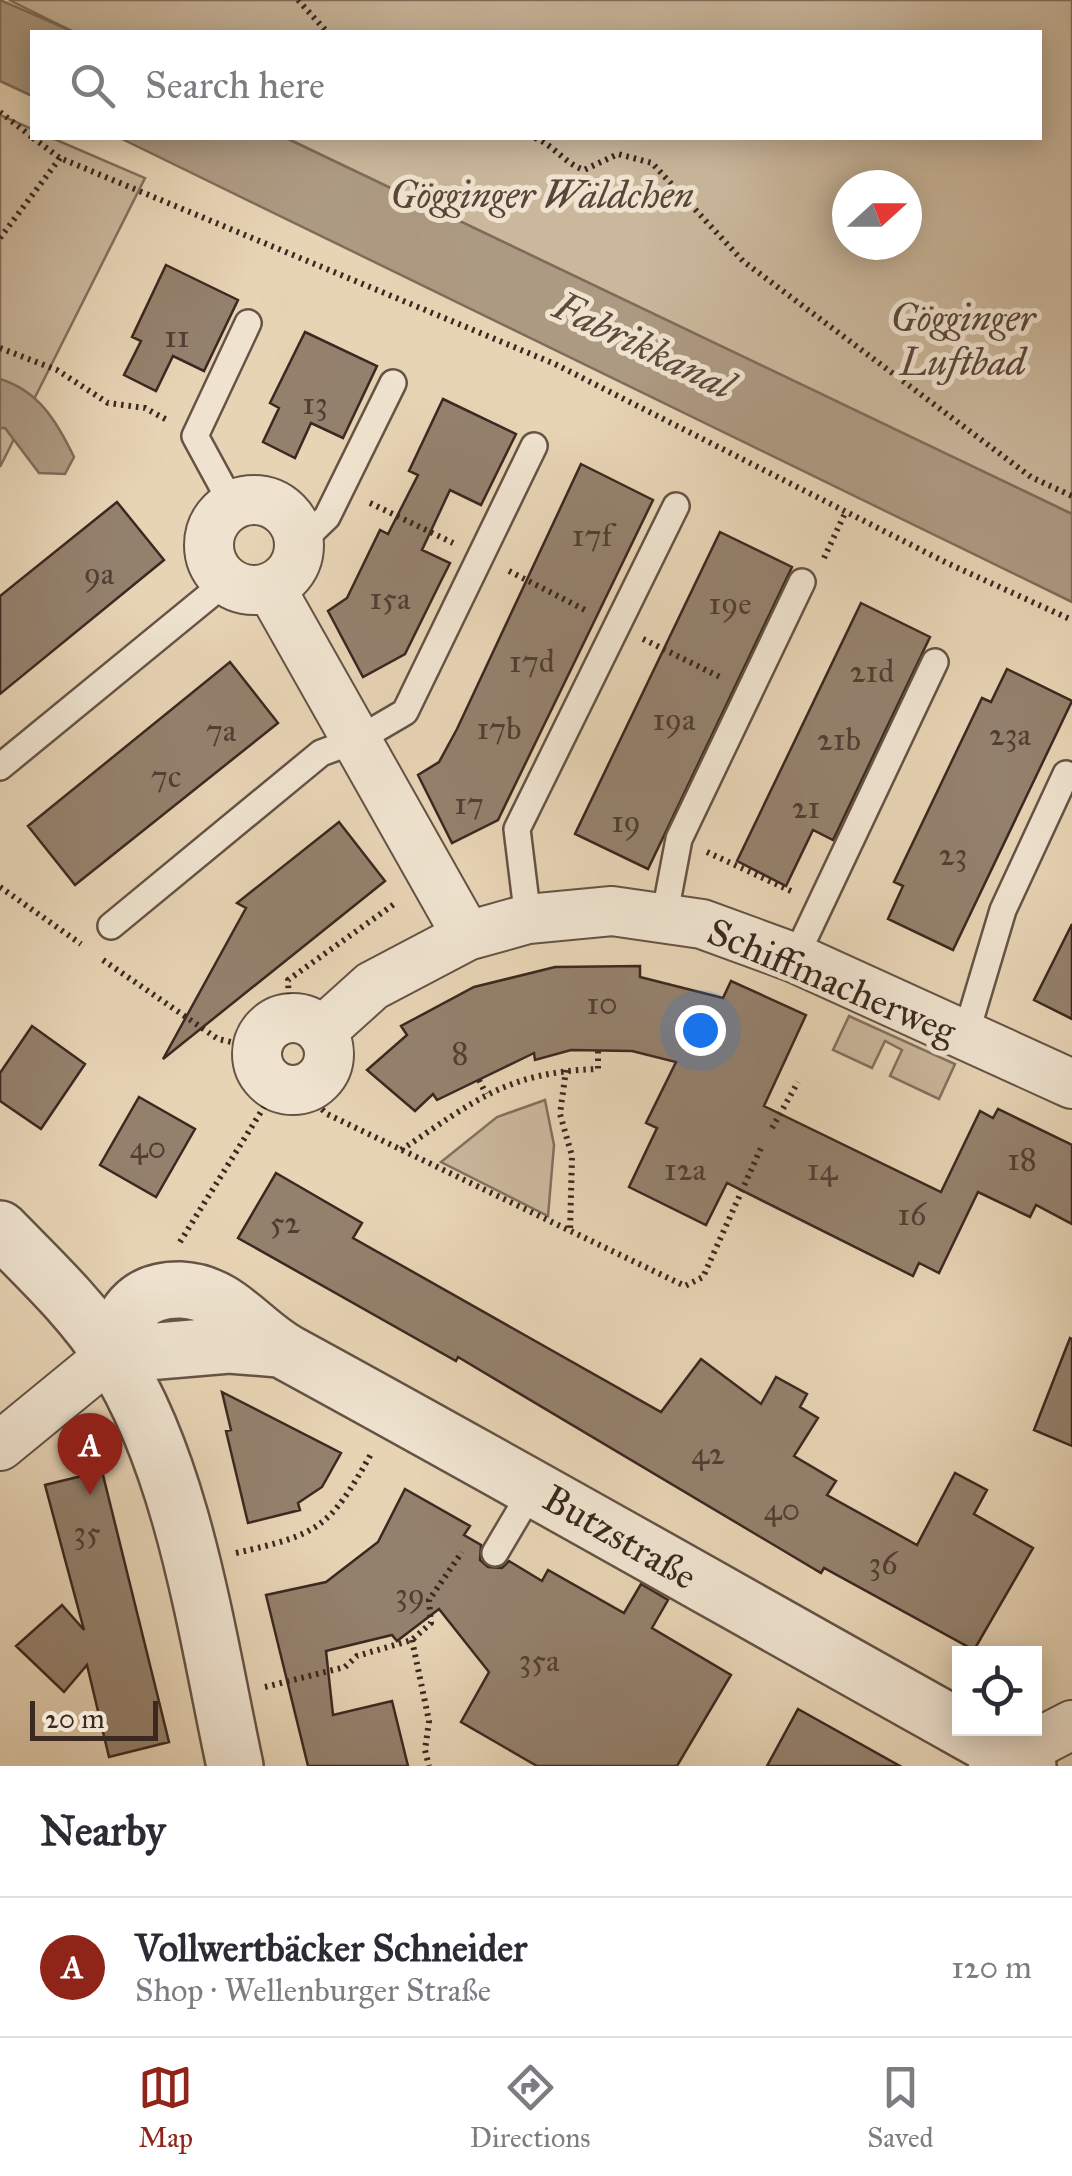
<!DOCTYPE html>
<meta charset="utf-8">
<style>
:root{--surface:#fff;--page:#f2f2f3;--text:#2b2b33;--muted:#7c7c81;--line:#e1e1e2;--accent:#8f2418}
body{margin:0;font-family:"IM FELL Great Primer",serif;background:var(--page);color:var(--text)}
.controls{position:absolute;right:30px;bottom:30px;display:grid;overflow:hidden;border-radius:0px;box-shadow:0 5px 25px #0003}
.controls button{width:90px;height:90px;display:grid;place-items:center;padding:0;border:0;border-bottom:2px solid var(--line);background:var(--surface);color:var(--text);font:50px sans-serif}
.compass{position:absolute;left:832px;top:170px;width:90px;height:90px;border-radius:50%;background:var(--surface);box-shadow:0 5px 25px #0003;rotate:69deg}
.scale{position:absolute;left:30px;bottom:25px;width:128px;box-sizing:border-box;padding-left:10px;border:5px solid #3b2820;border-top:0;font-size:28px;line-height:35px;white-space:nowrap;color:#3b2820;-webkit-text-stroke:8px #efe3cf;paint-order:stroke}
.you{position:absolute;left:700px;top:1030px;width:35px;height:35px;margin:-25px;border:8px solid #fff;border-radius:50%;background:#1a73e8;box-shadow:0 0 0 15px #1a73e833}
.badge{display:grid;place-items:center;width:65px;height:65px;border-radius:50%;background:var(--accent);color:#fff;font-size:32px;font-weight:700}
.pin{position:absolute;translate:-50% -82px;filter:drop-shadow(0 2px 5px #0008)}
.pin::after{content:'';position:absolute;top:52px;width:35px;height:30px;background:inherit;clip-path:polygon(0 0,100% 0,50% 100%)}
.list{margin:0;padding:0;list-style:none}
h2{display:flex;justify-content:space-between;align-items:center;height:130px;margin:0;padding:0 40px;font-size:42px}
h2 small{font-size:32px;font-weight:400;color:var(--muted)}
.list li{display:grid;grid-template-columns:65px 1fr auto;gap:30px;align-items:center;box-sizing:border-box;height:140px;padding:0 40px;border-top:2px solid var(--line)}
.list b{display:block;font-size:38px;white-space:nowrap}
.list p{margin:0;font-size:32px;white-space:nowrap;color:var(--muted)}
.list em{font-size:32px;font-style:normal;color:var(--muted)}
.icon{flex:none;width:55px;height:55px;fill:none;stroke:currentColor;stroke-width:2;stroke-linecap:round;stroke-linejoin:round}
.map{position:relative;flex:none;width:1072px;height:1766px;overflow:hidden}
.search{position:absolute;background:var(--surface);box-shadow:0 5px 25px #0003;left:30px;right:30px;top:30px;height:110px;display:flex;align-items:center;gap:25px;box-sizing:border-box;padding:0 35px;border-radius:0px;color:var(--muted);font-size:38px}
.sheet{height:270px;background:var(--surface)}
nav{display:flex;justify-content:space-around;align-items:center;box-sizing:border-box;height:140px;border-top:2px solid var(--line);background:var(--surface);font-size:28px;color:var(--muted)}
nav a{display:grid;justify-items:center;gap:5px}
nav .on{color:var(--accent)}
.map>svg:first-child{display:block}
.green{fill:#cab79c;stroke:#82705e;stroke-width:2.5;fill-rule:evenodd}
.water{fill:#ad9a82;stroke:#7f6c5b;stroke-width:2.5}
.building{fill:#94816d;stroke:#3b2820;stroke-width:2.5}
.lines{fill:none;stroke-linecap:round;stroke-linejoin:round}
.service-casing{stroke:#665345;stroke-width:30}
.minor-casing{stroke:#665345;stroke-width:52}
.tertiary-casing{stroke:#665345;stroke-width:60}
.path{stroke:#3b2820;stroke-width:6;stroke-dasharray:2.5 5;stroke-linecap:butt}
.service{stroke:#efe3cf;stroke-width:25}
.minor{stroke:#efe3cf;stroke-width:48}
.tertiary{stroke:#efe3cf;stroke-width:55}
.labels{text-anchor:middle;stroke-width:10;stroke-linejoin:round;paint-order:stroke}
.number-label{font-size:32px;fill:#513e33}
.park-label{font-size:38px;font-style:italic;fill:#584539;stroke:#efe3cf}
.street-label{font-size:38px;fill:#3b2820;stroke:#efe3cf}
.water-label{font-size:40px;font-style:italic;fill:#5d4a3d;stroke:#efe3cf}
</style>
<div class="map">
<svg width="1072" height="1766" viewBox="0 0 1072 1766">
<rect width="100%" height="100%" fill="#e7d4b5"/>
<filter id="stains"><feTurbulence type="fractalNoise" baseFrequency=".002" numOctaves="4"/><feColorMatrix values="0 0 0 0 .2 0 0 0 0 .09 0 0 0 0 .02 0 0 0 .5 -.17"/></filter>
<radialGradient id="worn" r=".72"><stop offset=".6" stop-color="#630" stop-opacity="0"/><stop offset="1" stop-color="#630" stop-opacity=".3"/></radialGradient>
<!-- green -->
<path class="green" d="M9 0H1072V514L286 138H1040V32H74ZM847 185H907V245H847Z
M0 115 32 129V138H52L145 178 0 467Z
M849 1016 955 1064 939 1099 890 1076 902 1050 885 1041 872 1068 833 1050Z
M545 1100 554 1145 548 1216 441 1162 497 1117Z"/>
<!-- water -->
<path class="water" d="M0 0 74 32H32V96L0 81Z
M120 138H286L1072 514V602Z
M0 379C39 391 57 422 74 457L65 474 39 473 5 428H0Z"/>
<!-- building -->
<path class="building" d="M166 265 238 300 204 371 173 356 156 391 124 375 141 341 132 337Z
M305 332 377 366 343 438 311 423 295 458 263 442 279 408 270 403Z
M443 399 516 434 481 505 450 490 422 550 450 563 439 585 405 654 363 677 328 611 347 598 380 530 388 534 418 475 409 471Z
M581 464 653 500 498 820 452 843 418 775 439 762 457 729Z
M117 502 164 560 0 694V596Z
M720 532 792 567 648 869 575 834Z
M861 603 930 637 833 840 813 830 786 886 737 861Z
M230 662 278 723 75 885 28 826Z
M1007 669 1072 701 953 950 888 919 903 886 894 882 982 698 991 702Z
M339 822 385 881 163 1059 246 908 237 903Z
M1072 924V1019L1034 1000Z
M640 966V977L723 998 731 981 806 1015 764 1106 941 1192 980 1111 993 1118 998 1109 1072 1145V1224L1036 1205 1030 1217 978 1192 939 1273 919 1263 913 1276 727 1183 706 1225 629 1187 657 1128 646 1123 676 1062 632 1051 571 1050 535 1060 534 1053 437 1100 433 1094 415 1111 367 1070 407 1035 401 1026 474 987 555 967Z
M32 1026 85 1064 41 1129 0 1101V1073Z
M139 1097 195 1129 156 1197 100 1165Z
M276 1173 362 1223 353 1238 661 1412 701 1359 761 1404 776 1377 807 1394 800 1407 818 1418 794 1456 836 1481 827 1495 917 1545 955 1473 987 1490 974 1514 1033 1548 974 1650 824 1568 821 1573 458 1357 456 1361 238 1238Z
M1070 1338 1072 1339V1446L1034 1430Z
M222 1392 341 1453 322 1487 298 1503 300 1510 248 1523 226 1431 231 1430Z
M102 1471 169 1742 109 1757 87 1665 64 1692 16 1646 62 1605 84 1630 45 1485Z
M405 1489 470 1526 464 1535 481 1545 480 1560 488 1567 502 1568 509 1561 542 1581 548 1570 624 1613 641 1584 668 1600 652 1628 731 1675 677 1766H537L461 1722 489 1672 439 1609 397 1641 392 1635 326 1651 333 1715 392 1701 408 1766H308L266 1595 326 1582 378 1542Z
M798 1709 900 1766H767Z"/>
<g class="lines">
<defs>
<path id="service" d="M233 506 195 436 248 323
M299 544 327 517 393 383
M0 767 227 581
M664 918 679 839 802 582
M528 919 517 829 676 506
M111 926 321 753 359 739 405 712 534 446
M795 958 935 662
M965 1037 1003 910 1066 774
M495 1553 534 1487"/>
<path id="minor" d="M209 545a45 45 0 1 1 90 0a45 45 0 1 1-90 0Z
M270 587 467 936
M257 1054a36 36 0 1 1 72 0a36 36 0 1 1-72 0Z
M321 1032 372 986 467 936 528 919 612 911 702 924 795 958 1072 1084
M0 1446 111 1355
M993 1766 1072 1725"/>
<path id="tertiary" d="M0 1229C39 1269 82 1309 112 1356 184 1468 207 1636 235 1766
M111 1355C121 1317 135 1289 181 1290 228 1292 252 1334 290 1354 514 1476 736 1603 960 1728
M111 1355 229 1345 279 1349
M960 1728 1028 1766"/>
</defs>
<!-- service casing -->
<use href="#service" class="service-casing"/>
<!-- minor casing -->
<use href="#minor" class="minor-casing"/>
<!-- tertiary casing -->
<use href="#tertiary" class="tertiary-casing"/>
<!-- path -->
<path class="path" d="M298 0 327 32
M0 112 32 137
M33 138 60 158 555 364 947 563 1072 620
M535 138C555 146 564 163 584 170L618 154 652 163 743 261 1031 477 1072 496
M0 238 60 158
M0 348 57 370 108 403 145 408 167 420
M370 503 453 543
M824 558 846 511
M509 571 587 611
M643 639 722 678
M707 852 791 891
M0 887 81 944
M103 960 218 1039 257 1048
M289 1003 288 980 397 902
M566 1070 560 1114 572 1156 570 1232
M479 1080 486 1094
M300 1089 327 1114 685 1286 703 1277 761 1148
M772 1128 798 1082
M401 1150C475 1101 506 1072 598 1069V1051
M180 1242 277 1086
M236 1553C319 1534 329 1529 371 1454
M412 1640 429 1721 425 1750 429 1766
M265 1687 345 1667 357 1656 412 1640 431 1623 429 1600 462 1552"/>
<!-- service -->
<use href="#service" class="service"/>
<!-- minor -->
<use href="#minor" class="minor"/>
<!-- tertiary -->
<use href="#tertiary" class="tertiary"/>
</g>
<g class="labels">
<!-- number labels -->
<g class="number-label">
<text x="177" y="347">11</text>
<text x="315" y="414">13</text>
<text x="592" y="546">17f</text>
<text x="99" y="584">9a</text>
<text x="390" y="609">15a</text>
<text x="730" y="614">19e</text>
<text x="532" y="672">17d</text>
<text x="872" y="682">21d</text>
<text x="674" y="730">19a</text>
<text x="499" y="739">17b</text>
<text x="221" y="741">7a</text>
<text x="1010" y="745">23a</text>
<text x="839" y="750">21b</text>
<text x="166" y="787">7c</text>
<text x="469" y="814">17</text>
<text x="806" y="818">21</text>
<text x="626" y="832">19</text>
<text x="953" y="865">23</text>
<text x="602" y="1014">10</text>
<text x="460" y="1064">8</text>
<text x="148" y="1158">40</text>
<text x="1022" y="1170">18</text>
<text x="685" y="1180">12a</text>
<text x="822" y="1180">14</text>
<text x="912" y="1225">16</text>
<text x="285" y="1233">52</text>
<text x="708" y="1464">42</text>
<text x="782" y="1520">40</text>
<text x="87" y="1543">35</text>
<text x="883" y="1574">36</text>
<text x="410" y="1605">39</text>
<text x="539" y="1671">35a</text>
</g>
<!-- park labels -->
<g class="park-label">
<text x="542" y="208">Gögginger Wäldchen</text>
<text x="963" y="331">Gögginger<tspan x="963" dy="44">Luftbad</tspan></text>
</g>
<!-- street labels -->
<g class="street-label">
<text transform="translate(832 981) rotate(23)" y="13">Schiffmacherweg</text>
<text transform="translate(620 1537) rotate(30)" y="13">Butzstraße</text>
</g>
<!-- water labels -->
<g class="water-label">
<text transform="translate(644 345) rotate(26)" y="14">Fabrikkanal</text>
</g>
</g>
<rect width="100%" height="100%" filter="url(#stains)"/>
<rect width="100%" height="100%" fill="url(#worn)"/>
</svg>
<div class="controls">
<button><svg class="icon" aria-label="locate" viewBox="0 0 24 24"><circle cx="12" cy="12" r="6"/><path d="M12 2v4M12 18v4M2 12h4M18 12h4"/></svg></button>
</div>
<svg class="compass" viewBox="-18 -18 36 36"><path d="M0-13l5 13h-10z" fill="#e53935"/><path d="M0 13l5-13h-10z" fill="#7c7c81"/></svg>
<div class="scale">20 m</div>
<div class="you"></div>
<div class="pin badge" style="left:90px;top:1495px">A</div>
<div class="search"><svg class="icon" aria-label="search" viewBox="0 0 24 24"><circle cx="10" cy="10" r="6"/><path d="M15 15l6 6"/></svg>Search here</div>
</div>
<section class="sheet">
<h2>Nearby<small></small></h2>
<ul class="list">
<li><span class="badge">A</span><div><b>Vollwertbäcker Schneider</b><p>Shop · Wellenburger Straße</p></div><em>120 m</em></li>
</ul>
</section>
<nav>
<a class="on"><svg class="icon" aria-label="map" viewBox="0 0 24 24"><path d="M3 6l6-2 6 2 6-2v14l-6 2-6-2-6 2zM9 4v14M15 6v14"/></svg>Map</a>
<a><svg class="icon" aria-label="directions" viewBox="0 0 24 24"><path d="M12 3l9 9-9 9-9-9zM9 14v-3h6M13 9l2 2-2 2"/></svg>Directions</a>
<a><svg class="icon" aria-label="saved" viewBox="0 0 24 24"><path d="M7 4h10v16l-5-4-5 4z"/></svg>Saved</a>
</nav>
